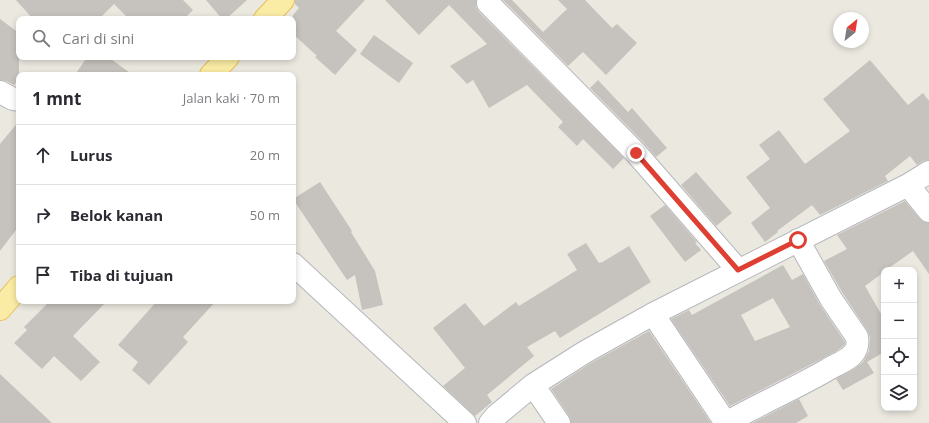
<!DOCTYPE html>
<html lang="id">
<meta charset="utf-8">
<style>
:root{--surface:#fff;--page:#f2f2f3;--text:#2b2b33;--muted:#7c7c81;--line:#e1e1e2}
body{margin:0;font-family:"Open Sans",sans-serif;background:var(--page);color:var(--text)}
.controls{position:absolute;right:12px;bottom:12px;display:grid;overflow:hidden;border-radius:8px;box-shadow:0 2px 6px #0003}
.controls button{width:36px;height:36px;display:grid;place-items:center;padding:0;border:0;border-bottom:1px solid var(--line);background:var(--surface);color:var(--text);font:20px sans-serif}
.compass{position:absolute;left:833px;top:12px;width:36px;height:36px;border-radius:50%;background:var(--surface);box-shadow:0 2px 6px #0003;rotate:30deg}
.stop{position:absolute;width:12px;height:12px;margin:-9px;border:3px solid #de3f32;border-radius:50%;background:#fff}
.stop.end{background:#de3f32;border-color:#fff;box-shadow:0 1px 4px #0008}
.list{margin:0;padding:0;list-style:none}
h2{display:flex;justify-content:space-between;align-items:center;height:52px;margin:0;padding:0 16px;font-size:17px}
h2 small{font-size:13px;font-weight:400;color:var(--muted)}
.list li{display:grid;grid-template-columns:26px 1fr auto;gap:12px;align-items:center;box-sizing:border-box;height:60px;padding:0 16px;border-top:1px solid var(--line)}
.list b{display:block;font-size:15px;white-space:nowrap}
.list em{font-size:13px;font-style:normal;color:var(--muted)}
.icon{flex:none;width:22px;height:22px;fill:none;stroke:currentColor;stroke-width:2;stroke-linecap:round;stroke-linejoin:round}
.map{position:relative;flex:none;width:929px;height:423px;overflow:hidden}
.search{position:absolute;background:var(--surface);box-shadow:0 2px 6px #0003;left:16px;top:16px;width:280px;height:44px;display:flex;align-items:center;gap:10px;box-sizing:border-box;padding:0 14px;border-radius:8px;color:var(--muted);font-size:15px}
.panel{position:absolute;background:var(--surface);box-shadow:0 2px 6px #0003;left:16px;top:72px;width:280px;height:232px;border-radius:8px}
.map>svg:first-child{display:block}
.building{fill:#c6c2bd;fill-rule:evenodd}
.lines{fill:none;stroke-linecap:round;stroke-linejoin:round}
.street-casing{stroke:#b5b7bc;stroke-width:24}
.primary-casing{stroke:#e8c05b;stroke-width:24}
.street{stroke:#fff;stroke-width:22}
.primary{stroke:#faeca5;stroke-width:22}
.route{stroke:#de3f32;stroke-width:5}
</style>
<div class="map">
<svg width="929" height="423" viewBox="0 0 929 423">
<rect width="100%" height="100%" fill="#eae8df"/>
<!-- building -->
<path class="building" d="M16 0H183L193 10 184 19H129L114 4 99 19H33Z
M206 0H247L226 19H222Z
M295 0H365L336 31 357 50 335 75 315 57 317 56 293 34V15L299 8 295 4Z
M385 0H476V7L479 12 624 158 613 169 583 139 577 146 558 127 563 122 527 85 489 108 473 80 467 84 450 66 487 44 449 5 419 35Z
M503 0H512L543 32 567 9 558 0H585L612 28 617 24 637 43 606 75 583 52 568 66Z
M0 19 19 33V78L14 85 6 81 0 80Z
M374 35 413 63 399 83 360 54Z
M87 57H108L133 75H75Z
M870 60 908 105 923 93 929 101V160L923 161 917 165 910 156 885 176 888 181 820 215 812 205 777 231 778 232 765 242 751 223 770 208 746 177 770 159 759 145 779 130 805 164 850 131 823 99Z
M598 80 628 112 632 108 667 148 656 157 645 144 590 88Z
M19 121V226L0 251V144Z
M696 172 732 213 716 226 681 185Z
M320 182 352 231 351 232 375 271 383 305 362 310 355 275 347 280 293 199Z
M905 201 920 219 924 222 929 223V274L913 251 886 270H884V272L865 286 884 319V352L867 362 874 373 843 390 836 379 854 369 863 362 869 351 870 337 867 330 842 292 824 261 847 249 837 235Z
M665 205 697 242 695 243 701 250 685 262 650 216Z
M586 243 599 263 601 262V263L629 246 651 282 560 338 555 331 527 347 534 356 487 395 492 402 475 416 443 386 465 368 433 328 465 303 484 326 516 302 519 306 577 270 567 254Z
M783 265 792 280 803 274 820 305 845 342V344L842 347 835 352 730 406 671 319 689 310 692 315ZM773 298 790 327 755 341 741 315Z
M50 301H107L73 336 100 362 81 381 54 356 42 369 14 343 27 330 24 327Z
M157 301H216L183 337 188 342 149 385 132 370 138 362 118 345Z
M649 331 711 423H571L569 416 551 389 591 363Z
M0 374 52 423H0Z
M799 399 808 416 796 423H752Z"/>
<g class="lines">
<defs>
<path id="street" d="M488 3 636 153 738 270
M0 92 13 99 19 100
M908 185 929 211
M293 264 465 423
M653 314 726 423
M533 385 559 423
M490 423 496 416 533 385 585 352 653 314 908 185 929 172
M726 423C759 404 794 389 827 370 835 365 847 361 853 354 858 348 858 343 857 337L831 299 798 240"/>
<path id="primary" d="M265 19 283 0
M211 75 228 57
M0 309 19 287"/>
</defs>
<!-- street casing -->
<use href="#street" class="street-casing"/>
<!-- primary casing -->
<use href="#primary" class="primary-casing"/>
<!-- street -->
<use href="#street" class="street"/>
<!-- primary -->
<use href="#primary" class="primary"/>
</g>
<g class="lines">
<!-- route -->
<path class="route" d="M636 153 738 270 798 240"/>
</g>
</svg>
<div class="controls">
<button>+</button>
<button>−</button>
<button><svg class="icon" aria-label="locate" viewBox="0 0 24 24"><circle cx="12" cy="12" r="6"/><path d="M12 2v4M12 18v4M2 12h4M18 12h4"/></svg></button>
<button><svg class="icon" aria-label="layers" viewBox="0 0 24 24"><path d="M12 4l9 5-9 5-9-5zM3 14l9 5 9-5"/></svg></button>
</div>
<svg class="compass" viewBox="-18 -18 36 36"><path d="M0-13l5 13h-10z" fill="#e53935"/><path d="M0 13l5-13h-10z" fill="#7c7c81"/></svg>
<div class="stop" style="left:798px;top:240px"></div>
<div class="stop end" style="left:636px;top:153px"></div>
<div class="search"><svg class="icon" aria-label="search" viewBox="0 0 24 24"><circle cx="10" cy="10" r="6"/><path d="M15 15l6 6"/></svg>Cari di sini</div>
<section class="panel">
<h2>1 mnt<small>Jalan kaki · 70 m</small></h2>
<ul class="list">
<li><svg class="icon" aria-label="ahead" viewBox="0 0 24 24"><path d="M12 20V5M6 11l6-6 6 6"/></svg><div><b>Lurus</b></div><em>20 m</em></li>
<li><svg class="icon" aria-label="right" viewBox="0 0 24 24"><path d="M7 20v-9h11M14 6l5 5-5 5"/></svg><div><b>Belok kanan</b></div><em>50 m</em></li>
<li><svg class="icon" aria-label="arrive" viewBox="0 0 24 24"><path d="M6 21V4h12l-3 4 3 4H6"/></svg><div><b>Tiba di tujuan</b></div></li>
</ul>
</section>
</div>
